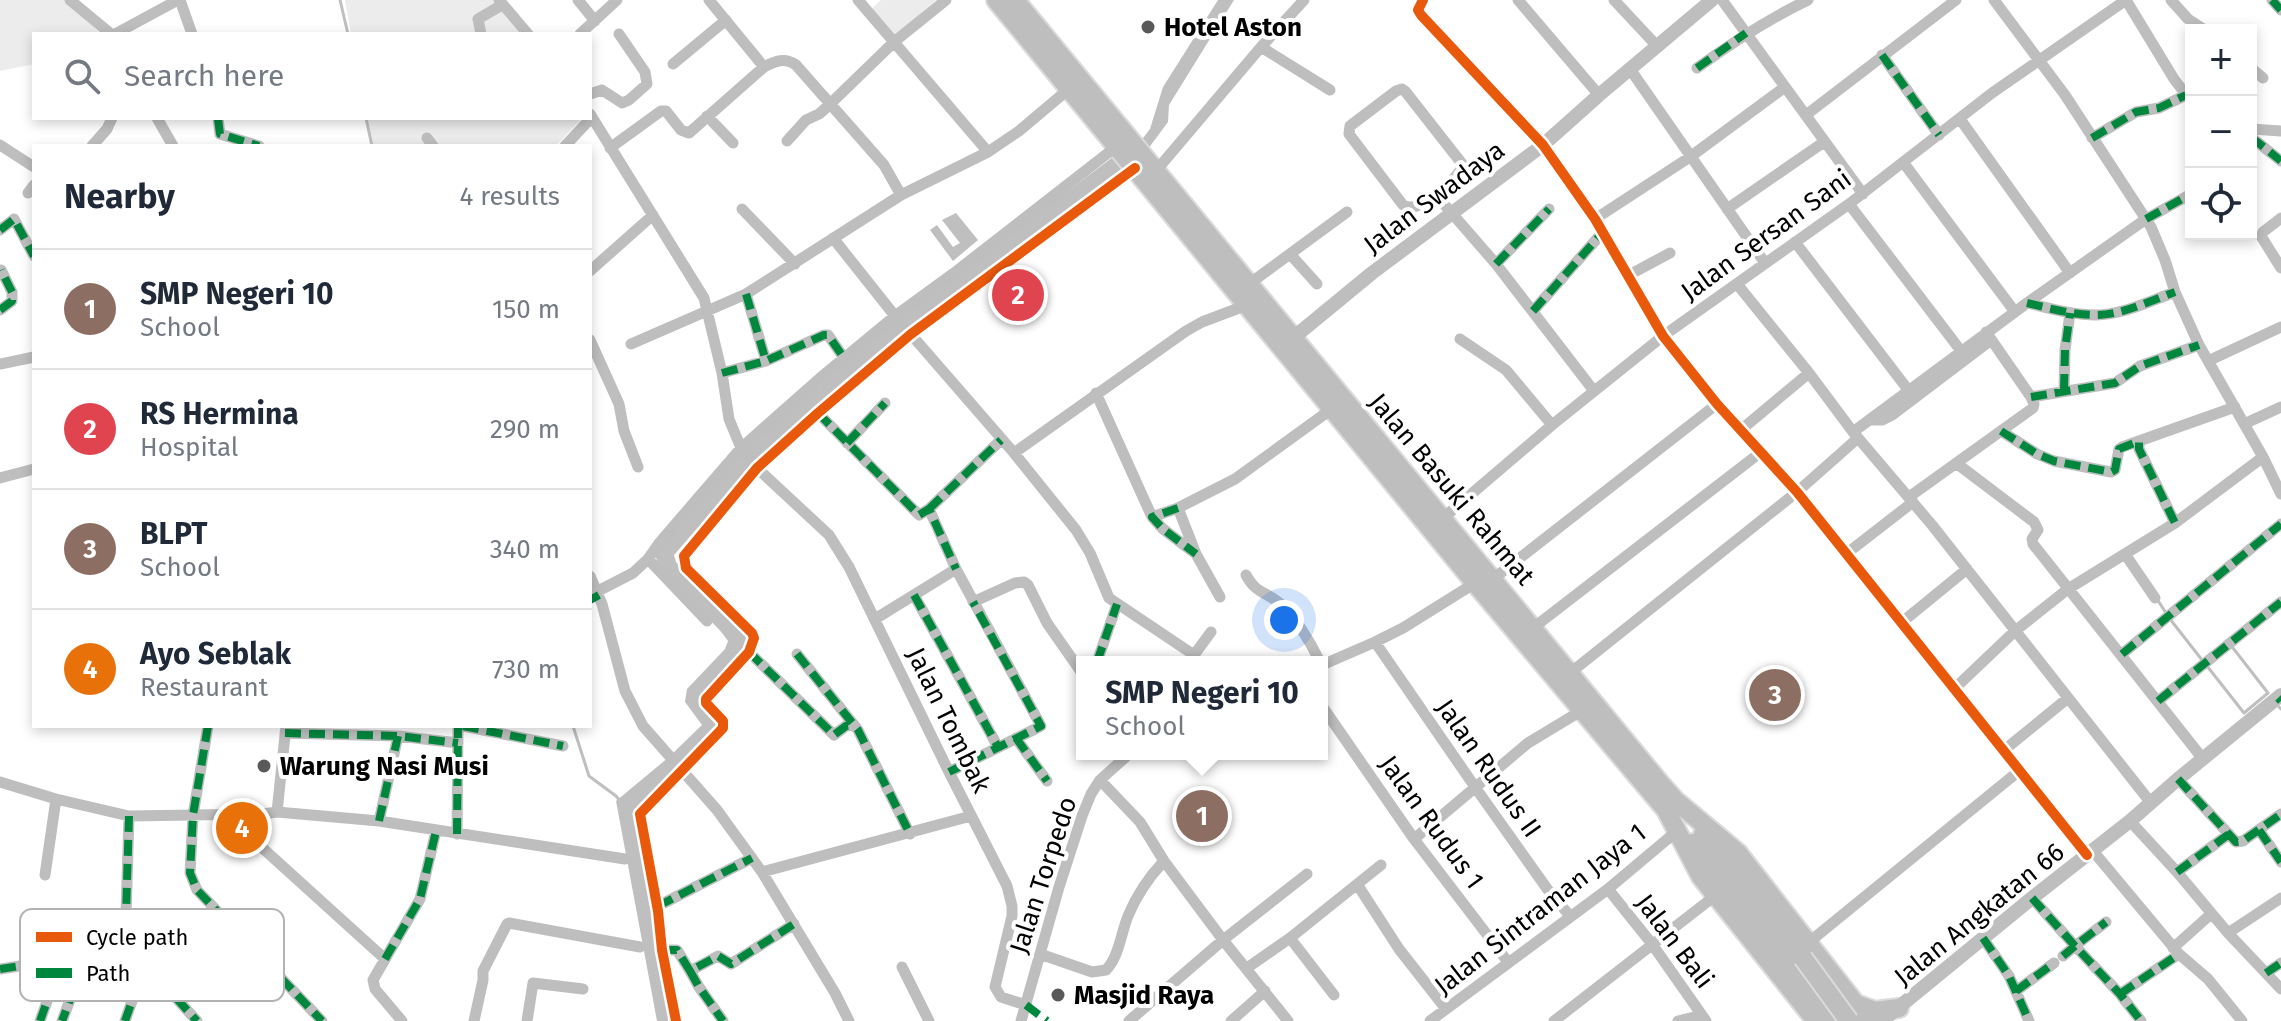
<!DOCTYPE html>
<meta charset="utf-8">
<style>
:root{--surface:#fff;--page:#f6f6f7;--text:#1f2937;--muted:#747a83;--line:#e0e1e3;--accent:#db2777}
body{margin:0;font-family:"Fira Sans",sans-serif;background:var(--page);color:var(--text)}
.controls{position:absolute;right:24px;top:24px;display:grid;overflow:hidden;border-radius:0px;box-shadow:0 4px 12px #0003}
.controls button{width:72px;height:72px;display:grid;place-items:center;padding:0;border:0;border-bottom:2px solid var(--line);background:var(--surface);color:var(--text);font:40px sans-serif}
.you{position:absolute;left:1284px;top:620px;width:28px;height:28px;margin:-20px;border:6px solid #fff;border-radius:50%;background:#1a73e8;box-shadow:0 0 0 12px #1a73e833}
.badge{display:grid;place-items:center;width:52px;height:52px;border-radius:50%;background:var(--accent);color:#fff;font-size:26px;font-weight:700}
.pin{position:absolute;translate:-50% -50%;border:4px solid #fff;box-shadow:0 2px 8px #0006}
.popup{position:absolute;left:1076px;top:656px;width:252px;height:104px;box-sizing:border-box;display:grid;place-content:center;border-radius:0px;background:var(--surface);filter:drop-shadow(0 2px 6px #0005);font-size:26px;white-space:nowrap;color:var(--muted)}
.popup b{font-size:30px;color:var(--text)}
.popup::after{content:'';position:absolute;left:50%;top:100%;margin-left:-16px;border:16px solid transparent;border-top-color:var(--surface)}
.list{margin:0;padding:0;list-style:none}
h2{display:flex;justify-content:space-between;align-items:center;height:104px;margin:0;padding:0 32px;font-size:34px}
h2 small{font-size:26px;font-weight:400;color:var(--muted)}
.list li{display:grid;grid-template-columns:52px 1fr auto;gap:24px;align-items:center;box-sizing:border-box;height:120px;padding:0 32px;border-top:2px solid var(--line)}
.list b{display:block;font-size:30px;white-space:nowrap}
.list p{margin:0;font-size:26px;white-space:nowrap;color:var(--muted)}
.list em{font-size:26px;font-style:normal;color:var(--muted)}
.icon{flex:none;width:44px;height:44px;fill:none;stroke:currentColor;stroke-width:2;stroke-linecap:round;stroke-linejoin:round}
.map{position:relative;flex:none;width:2281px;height:1021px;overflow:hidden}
.search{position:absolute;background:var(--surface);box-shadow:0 4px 12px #0003;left:32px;top:32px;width:560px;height:88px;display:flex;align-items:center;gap:20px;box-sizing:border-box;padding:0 28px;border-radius:0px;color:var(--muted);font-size:30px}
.panel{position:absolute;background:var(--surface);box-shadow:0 4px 12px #0003;left:32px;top:144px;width:560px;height:584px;border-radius:0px}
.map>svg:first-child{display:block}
.green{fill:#ececec}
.water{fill:#bfbfbf}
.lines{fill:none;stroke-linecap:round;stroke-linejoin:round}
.stream{stroke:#bfbfbf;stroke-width:3}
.trunk-casing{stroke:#dbdbdb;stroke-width:22}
.minor{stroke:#bebebe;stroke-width:11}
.tertiary{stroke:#bebebe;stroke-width:14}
.trunk{stroke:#bebebe;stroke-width:18}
.trunk-bridge-casing{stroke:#dbdbdb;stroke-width:22;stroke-linecap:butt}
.trunk-bridge{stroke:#bebebe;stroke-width:18}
.quiet{stroke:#00873e;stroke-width:8;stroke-dasharray:16 8;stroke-linecap:butt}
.cycleway-casing{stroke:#fff;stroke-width:15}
.cycleway{stroke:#e8590c;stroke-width:10}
.poi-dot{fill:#595959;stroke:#fff;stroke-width:3}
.labels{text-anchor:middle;stroke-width:8;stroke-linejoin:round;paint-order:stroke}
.poi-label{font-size:26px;font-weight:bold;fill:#000;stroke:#fff;text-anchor:start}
.street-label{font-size:26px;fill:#000;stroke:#fff}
.key{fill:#fff;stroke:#b2b2b2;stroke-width:2}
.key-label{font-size:22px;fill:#000}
</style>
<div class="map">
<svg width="2281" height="1021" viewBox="0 0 2281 1021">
<rect width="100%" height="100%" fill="#fff"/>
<!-- green -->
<path class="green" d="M0 0H66L101 34H34V64L0 71Z
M345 0H497L523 34H351Z
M881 0H936L893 37 870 10Z
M366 118H582L556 146H371Z"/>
<!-- water -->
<path class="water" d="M1218 0H1234L1169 105 1168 122 1148 149 1140 142 1150 129 1163 87Z
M1117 154 1127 167 910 328 900 317Z
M956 213 978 240 953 261 930 230 937 225 953 247 960 243 942 220Z
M895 321 905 331 757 461 747 447Z
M742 453 752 466 674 555 676 562 749 638 746 652 704 696 720 723 683 767 671 755 702 725 685 702 687 689 725 649 728 641C709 611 661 590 655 553Z
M669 757 680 768 639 805 635 810V815L674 1021H657L616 801Z"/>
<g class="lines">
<!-- stream -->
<path class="stream" d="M340 0 348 34
M366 118 372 146
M2157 599 2166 613
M2170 619 2202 660
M2207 666 2244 713 2268 693 2233 648
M2279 707 2281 709
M573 726 589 776 616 796 620 801"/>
<defs>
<path id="trunk" d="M996 0 1475 583 1666 810 1701 877 1816 1021
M1015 0 1659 782 1676 801 1738 853 1869 1021
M1703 834 1803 958
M1693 843 1793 966 1833 1021
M1856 1004 1875 1011 1899 1008"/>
</defs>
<!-- trunk casing -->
<use href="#trunk" class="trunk-casing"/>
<!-- minor -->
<path class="minor" d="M70 0 111 34
M180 0 192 34
M499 0 528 34
M578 0 595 21
M709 0 764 67C775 61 785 57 796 65L884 165 901 195
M858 0 988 152
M1423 0 1418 10 1421 15 1543 145 1595 219 1663 336 1717 404 1797 492 2087 855
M1518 0 1599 95
M1614 0 1657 46
M1722 0 1863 194
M1994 0 2065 95 2151 227 2165 260 2175 292 2199 345 2263 457 2281 494
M2126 0 2174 79 2191 101
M2171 0 2188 19 2205 30
M2272 0 2281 10
M115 34 178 0
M481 34 478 19 502 5
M580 34 617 0
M1261 47 1330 90
M1882 55 1939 135
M673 64 726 20
M1697 68C1733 42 1768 19 1808 0
M2251 68 2263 78
M1630 69 1765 263
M1402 89 1405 91 1463 165C1457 179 1431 202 1417 206 1411 208 1408 207 1403 205L1349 134 1350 126 1396 91Z
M590 94 602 90 622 103 629 100 647 84 645 72 619 34
M590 114 704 298 722 373 729 419 741 448 757 468 829 535 849 567 949 772 1007 886 1012 906V916L995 987 1001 997 1026 1005
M1806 115 1956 0
M707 116 733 143
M157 118 173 146
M218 118 220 134 259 146
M1960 119 2070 273
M2251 129 2281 131
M2251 137 2281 161
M427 138 433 146
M2092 138 2136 112 2159 108 2186 95
M787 141 806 120 819 114 827 107 894 42 946 0
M0 145 34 167
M92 146 107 129 112 118
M565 146 592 117
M610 148 661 111H666L681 130 689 133 764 67
M1903 162 2015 312
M1155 172 1261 47 1304 0
M28 193 34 185
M1436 195 1496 264 1594 391
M1849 204 1961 351
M742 209 795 264
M1727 209 1824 142
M2281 218 2263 232 2261 236 2281 268
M1595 219 1690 157 1785 87
M0 230 14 219 34 256
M833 238 895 316 1014 453 1076 530 1090 553 1109 598 1194 655 1211 632
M1795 242 1909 391
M1290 254 1317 284
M1496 264 1549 209
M590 271 653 215
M1629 275 1670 253
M1249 284 1347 212
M1737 284 1809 373 1853 432 1932 525 2151 803
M746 294 766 361
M2027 303C2049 308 2072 315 2096 315 2122 315 2150 301 2175 292
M0 310 12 301V292L1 270
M1533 311 1603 232
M1460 339 1506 370 1552 425
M590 340 619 404 624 431 638 467
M631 344 746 294 901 195 988 152 1019 131 1070 88
M2208 361 2281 327
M0 364 34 357
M722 373 766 361 824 335H828L844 358
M2064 390 2065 350 2070 313
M1096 393 1152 517 1163 529 1196 554
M2031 397 2115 383 2140 366 2199 345
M818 413 919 515 929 509 956 569
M1870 420H1882L1892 415 1991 340
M2244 424 2281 407
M1742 429 1809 373
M2001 431 2037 454 2054 461 2111 472 2115 470 2119 449 2122 447 2235 407
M1853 432 2027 303 2146 219 2191 194
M2139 441V449L2175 523
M847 443 885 403
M1014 453 1186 331 1202 322 1247 305
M1956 463 2034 522 2038 530 2032 539 2033 544 2203 759
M0 478 34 469
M1909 497 2033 408 2034 404 2031 397 1986 332
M1178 508 1196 554 1220 597
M929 509 1001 440
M1152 517 1178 508 1235 479 1333 408
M1442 519 1552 425 1663 336 1849 204 1992 93 2126 0
M1846 554 1913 502
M2125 554 2155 598
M648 559 707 621
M1246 575C1255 591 1260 590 1274 599 1292 610 1311 643 1320 662
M590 576 602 604 625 691 643 726 717 810 762 872 835 993 849 1021
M1493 579 1717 404
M598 591 633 573 648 559 660 542 741 448 820 378 895 316 954 273 1117 146
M914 595 998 747
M973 602 1015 583 1024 582 1028 585 1047 623 1082 673
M875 619 956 569 1041 726 949 772
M1901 623 1967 569
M1533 628 1761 452
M1375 642 1475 787 1548 890 1570 916
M749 652 834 735 846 726 854 725
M797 654 858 730 910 834
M2122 654 2281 524
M1097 662 1117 604
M1322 665 1375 642 1403 628 1475 583
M1570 673 1797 492 1858 438
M1954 689 2015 631 2068 589 2175 523 2263 457
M2158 701 2281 602
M1322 706 1414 839 1508 962
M208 726 193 815 190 873 197 890 322 1021
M463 726 563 746
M285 733 398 736 458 743
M1016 738 1047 781
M2003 751 2068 698
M2178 779 2236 842 2243 841 2281 814
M1100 780 1140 822 1164 861 1223 940 1288 1021
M0 782 56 799 129 816 263 814 277 812 286 726
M277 812 379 821 625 859
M263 814 253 836 257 843 385 959
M129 816 126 915 152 922 154 934 145 964 197 1021
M379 821 398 736
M2130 821 2177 872 2228 933 2281 989
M2259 830 2281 862
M457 834 458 726
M1414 839 1528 743 1581 711
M2093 851 2179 954 2208 979 2242 1021
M762 872 971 816
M2177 872 2229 834
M45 875 56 799
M1357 884 1399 949 1446 1009
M1608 889 1652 944 1706 1021
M2032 898 2075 946 2106 922
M658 906 752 858
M2228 933 2281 898
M1290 938 1334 995
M1983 938 2009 976 2029 1021
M1808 943 2019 771
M2173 948 2211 914
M662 950H677L690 971 718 956 731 964 794 924
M1040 954 1092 972 1106 970C1119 957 1121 933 1128 916 1137 894 1148 878 1164 861
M2063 956 2075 946 2120 994 2141 1021
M902 967 929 1021
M1247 968 1290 938 1381 865
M0 969 85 956V960L62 1021
M690 971 699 987 723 1021
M2266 973 2281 963
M2016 991 2054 963
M2120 994 2179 954
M40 1021 50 993
M125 1021 145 964
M402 1021 375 989 373 980 420 899 436 831
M474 1021 483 980V971L507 924 509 923 640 947
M527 1021 533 983 583 989
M676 1021 662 950 658 911 640 814 723 728V721L706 703V699L749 652 754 638 752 633 686 568 684 556 757 468 818 413 911 334 1135 168
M1021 1021 1059 887 1082 816 1091 794 1100 780 1129 754
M1129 1021 1223 940 1307 874
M1231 1021 1265 991
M1430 1021 1608 889 1677 831
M1554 1021 1716 895
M1678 1021 1702 1015"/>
<!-- tertiary -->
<path class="tertiary" d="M1293 338 1372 273 1543 145 1599 95 1712 0
M1882 1021 2032 898 2130 821 2178 779 2281 695"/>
<!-- trunk -->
<use href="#trunk" class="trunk"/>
<defs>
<path id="trunk-bridge" d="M1803 958 1849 1021"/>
</defs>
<!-- trunk-bridge casing -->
<use href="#trunk-bridge" class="trunk-bridge-casing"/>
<!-- trunk-bridge -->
<use href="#trunk-bridge" class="trunk-bridge"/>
<!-- quiet -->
<path class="quiet" d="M2272 0 2281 10
M1882 55 1939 135
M1697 68 1746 33
M218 119 220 134 259 146
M2251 137 2281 161
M2092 138 2136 112 2159 108 2186 95
M2146 219 2191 194
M0 230 14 219 34 256
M1496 264 1549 209
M746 294 766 361
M2027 303C2049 308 2072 315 2096 315 2122 315 2150 301 2175 292
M0 310 12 301V292L1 270
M1533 311 1603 232
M722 373 766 361 824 335H828L844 358
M2064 390 2065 350 2070 313
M2031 397 2115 383 2140 366 2199 345
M818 413 919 515 929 509 956 569
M2001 431 2037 454 2054 461 2111 472 2115 470 2119 449 2139 441V449L2175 523
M847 443 885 403
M1178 508 1152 517 1163 529 1196 554
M929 509 1001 440
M914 595 998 747
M590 600 599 595
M749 652 834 735 846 726 854 725
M797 654 858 730 910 834
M2122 654 2281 524
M1097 662 1117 604
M2278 698 2281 701
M2158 701 2281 602
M208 726 193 815 190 873 197 890 322 1021
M463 726 563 746
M285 733 398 736 458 743
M1016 738 1047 781
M949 772 1041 726 973 602
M2178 779 2236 842 2243 841 2281 814
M129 816 126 915 152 922 154 934 145 964 197 1021
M379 821 398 736
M2259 830 2281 862
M457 834 458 726
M2177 872 2229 834
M2032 898 2075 946 2106 922
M658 906 752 858
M1983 938 2009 976 2029 1021
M662 950H677L690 971 718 956 731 964 794 924
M2063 956 2075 946 2120 994 2141 1021
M385 959 420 899 436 831
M0 969 85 956V960L62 1021
M690 971 699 987 723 1021
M2266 973 2281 963
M2016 991 2054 963
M2120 994 2179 954
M1026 1005 1047 1021
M40 1021 50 993
M125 1021 145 964"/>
<defs>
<path id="cycleway" d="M1423 0 1418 10 1421 15 1543 145 1595 219 1663 336 1717 404 1797 492 2087 855
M676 1021 662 950 658 911 640 814 723 728V721L706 703V699L749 652 754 638 752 633 686 568 684 556 757 468 818 413 911 334 1135 168"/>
</defs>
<!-- cycleway casing -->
<use href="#cycleway" class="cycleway-casing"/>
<!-- cycleway -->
<use href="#cycleway" class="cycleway"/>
</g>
<!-- markers -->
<g class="poi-dot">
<circle cx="1148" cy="27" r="8"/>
<circle cx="264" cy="766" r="8"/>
<circle cx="1058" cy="995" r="8"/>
</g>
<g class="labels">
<!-- poi labels -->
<g class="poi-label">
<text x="1164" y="36">Hotel Aston</text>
<text x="280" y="775">Warung Nasi Musi</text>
<text x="1074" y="1004">Masjid Raya</text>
</g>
<!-- street labels -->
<g class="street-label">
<text transform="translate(1434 197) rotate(-37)" y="9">Jalan Swadaya</text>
<text transform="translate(1766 235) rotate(-36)" y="9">Jalan Sersan Sani</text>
<text transform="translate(1452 489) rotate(50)" y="9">Jalan Basuki Rahmat</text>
<text transform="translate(949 720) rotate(64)" y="9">Jalan Tombak</text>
<text transform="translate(1489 768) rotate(55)" y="9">Jalan Rudus II</text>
<text transform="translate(1432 822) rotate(54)" y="9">Jalan Rudus 1</text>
<text transform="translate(1043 875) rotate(-72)" y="9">Jalan Torpedo</text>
<text transform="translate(1540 909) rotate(-38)" y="9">Jalan Sintraman Jaya 1</text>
<text transform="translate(1979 914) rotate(-39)" y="9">Jalan Angkatan 66</text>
<text transform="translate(1675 941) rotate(53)" y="9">Jalan Bali</text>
</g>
</g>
<!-- legend -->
<rect x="20" y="909" width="264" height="92" rx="12" class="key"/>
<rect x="36" y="932" width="36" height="10" fill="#e8590c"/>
<rect x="36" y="968" width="36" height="10" fill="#00873e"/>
<g class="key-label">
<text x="86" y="945">Cycle path</text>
<text x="86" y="981">Path</text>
</g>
</svg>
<div class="controls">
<button>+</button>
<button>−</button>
<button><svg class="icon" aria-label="locate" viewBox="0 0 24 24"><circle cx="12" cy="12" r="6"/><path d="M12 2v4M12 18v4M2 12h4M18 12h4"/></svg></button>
</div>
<div class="you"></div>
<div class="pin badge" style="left:1202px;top:816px;background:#8d6e63">1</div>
<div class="popup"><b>SMP Negeri 10</b>School</div>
<div class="pin badge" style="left:1018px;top:295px;background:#e0444e">2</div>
<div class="pin badge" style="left:1775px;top:695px;background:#8d6e63">3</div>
<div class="pin badge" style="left:242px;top:828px;background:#e8710a">4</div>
<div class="search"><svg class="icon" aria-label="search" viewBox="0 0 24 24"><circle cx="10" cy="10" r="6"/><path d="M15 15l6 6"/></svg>Search here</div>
<section class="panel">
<h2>Nearby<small>4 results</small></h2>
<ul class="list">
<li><span class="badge" style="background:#8d6e63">1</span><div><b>SMP Negeri 10</b><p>School</p></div><em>150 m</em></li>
<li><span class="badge" style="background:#e0444e">2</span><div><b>RS Hermina</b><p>Hospital</p></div><em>290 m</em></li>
<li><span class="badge" style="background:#8d6e63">3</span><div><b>BLPT</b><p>School</p></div><em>340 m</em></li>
<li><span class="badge" style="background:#e8710a">4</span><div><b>Ayo Seblak</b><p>Restaurant</p></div><em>730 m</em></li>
</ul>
</section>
</div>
